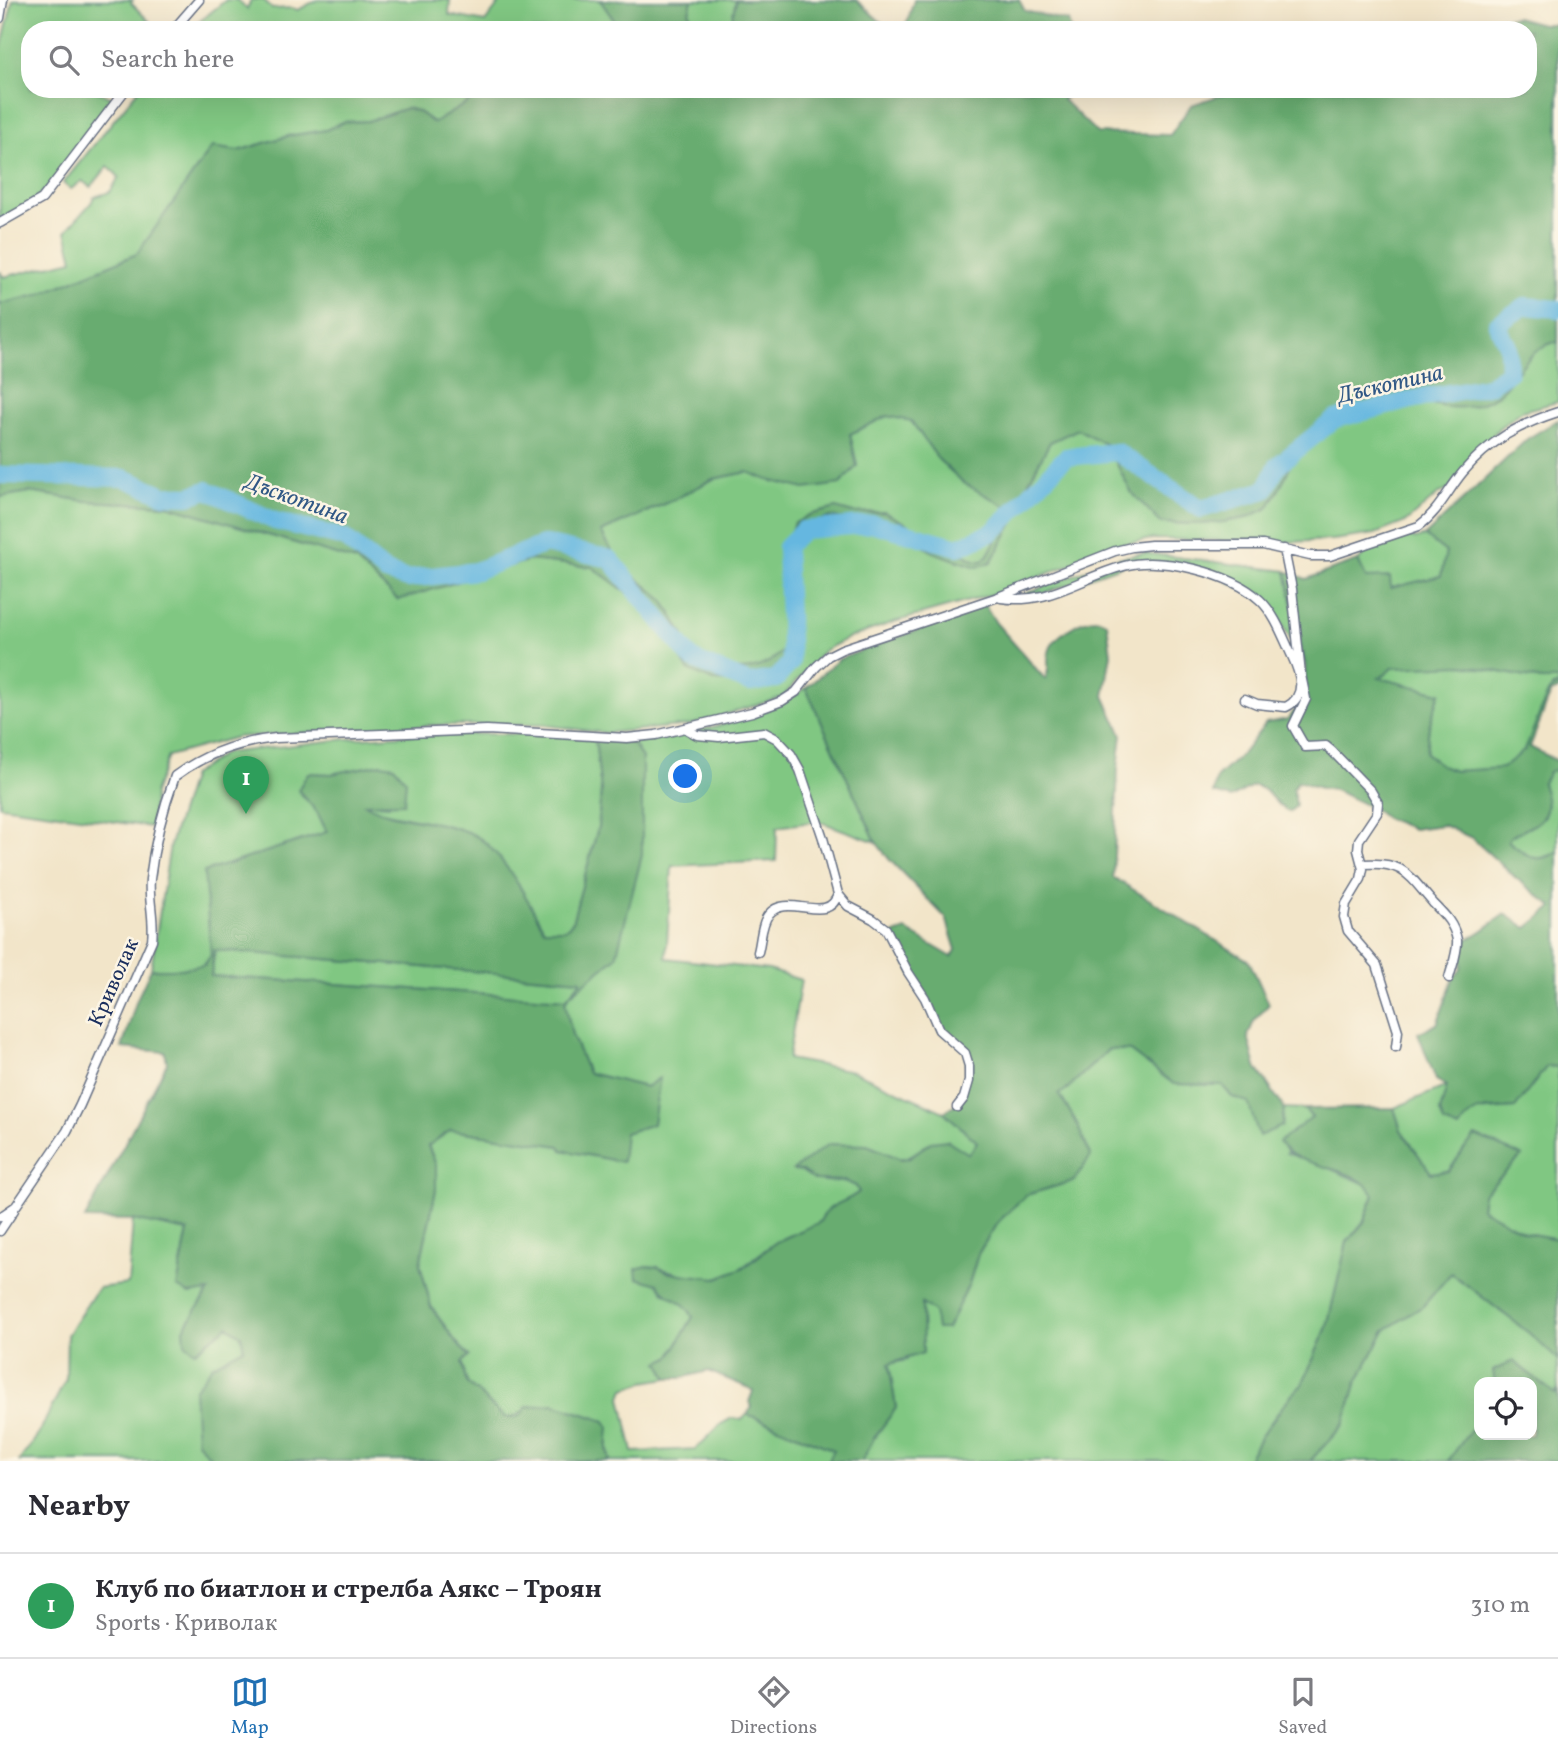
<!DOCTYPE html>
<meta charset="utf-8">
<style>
:root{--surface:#fff;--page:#f2f2f3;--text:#2b2b33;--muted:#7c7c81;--line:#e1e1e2;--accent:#1f6fb2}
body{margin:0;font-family:Vollkorn,serif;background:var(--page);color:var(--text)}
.controls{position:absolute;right:21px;bottom:21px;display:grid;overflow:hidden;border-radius:14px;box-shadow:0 7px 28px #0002}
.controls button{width:63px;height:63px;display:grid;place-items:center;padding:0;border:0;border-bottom:2px solid var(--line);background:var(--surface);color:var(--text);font:35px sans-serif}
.you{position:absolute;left:686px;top:777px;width:24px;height:24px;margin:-18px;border:5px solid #fff;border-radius:50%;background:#1a73e8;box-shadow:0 0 0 10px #1a73e833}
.badge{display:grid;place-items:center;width:46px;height:46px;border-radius:50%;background:var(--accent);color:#fff;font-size:23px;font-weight:700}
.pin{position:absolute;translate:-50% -58px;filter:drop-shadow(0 2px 4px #0008)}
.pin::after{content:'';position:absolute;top:37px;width:24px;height:21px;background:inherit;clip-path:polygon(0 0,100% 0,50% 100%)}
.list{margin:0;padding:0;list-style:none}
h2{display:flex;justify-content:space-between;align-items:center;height:91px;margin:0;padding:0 28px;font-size:30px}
h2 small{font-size:23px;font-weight:400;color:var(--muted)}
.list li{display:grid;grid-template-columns:46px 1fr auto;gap:21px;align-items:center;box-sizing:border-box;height:105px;padding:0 28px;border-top:2px solid var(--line)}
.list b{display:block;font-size:26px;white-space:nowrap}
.list p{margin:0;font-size:23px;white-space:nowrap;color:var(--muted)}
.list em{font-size:23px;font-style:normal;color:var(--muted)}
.icon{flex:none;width:38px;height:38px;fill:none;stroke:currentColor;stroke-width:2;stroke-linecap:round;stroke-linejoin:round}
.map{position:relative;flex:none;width:1558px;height:1461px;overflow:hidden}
.search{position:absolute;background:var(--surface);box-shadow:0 7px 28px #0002;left:21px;right:21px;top:21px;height:77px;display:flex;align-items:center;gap:18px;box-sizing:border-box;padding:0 24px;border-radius:28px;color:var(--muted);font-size:26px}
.sheet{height:196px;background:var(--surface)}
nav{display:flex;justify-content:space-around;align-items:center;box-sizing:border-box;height:98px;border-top:2px solid var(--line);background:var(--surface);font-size:19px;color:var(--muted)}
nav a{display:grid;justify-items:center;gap:4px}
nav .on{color:var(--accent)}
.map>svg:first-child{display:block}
.green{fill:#80c782;stroke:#4e7b70;stroke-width:2}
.forest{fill:#68ac70;stroke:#426e67;stroke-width:2;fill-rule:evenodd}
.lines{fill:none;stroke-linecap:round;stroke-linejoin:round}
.river{stroke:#65b7e0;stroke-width:18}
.minor-casing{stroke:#666f83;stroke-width:11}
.minor{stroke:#fff;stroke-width:8}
.labels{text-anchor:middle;stroke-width:5;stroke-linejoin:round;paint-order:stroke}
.street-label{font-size:21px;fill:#1b2f5e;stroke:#fcf5e5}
.water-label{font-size:23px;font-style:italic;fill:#315885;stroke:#fcf5e5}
</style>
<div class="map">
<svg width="1558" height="1461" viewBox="0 0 1558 1461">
<rect width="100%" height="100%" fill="#fcf5e5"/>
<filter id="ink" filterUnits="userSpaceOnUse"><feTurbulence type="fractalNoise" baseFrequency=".0143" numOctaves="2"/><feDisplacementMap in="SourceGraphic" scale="14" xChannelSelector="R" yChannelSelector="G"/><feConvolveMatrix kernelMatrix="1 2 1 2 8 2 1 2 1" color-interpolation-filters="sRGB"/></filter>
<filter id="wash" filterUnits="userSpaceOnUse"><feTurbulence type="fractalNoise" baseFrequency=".00686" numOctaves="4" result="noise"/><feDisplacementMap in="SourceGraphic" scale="28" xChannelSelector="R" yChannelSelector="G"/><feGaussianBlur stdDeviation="1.57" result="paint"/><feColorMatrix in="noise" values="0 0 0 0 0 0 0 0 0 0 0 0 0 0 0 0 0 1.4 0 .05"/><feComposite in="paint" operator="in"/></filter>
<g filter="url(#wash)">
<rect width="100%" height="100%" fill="#f2e5c9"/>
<!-- green -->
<path class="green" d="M13 0H133L131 3 154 26 150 30H30V89H93L116 100 59 177 29 205 0 219V53Z
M226 0H237L247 9 251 0H264L272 9 292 8 298 10 317 0H450L449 15 485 22 502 0H600L621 30H189Z
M692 0H736L730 30H694L689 12Z
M139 89H511L480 95 434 123 417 111 407 108 368 121 343 122 326 130 288 136 238 151 212 147 137 254 38 295 0 304V271L3 277 73 260 66 231 91 203 94 197 110 192 119 177 108 166 91 187 82 181 71 189 63 183Z
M1558 342V402L1522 411 1499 428 1448 490 1440 493 1406 522 1375 534 1333 540 1289 542 1153 539 1122 544 1001 592 894 622 846 639 823 651 783 697 690 725 606 733 544 725H437L237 737 168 756 154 793 152 827 0 806V497L29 492 86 501 167 505 356 561 398 600 530 560 592 567 633 597 666 633 689 670 713 681 767 683 791 670 795 642 793 592 789 559 793 540 810 525 830 517 886 525 955 560 977 567 991 562 1014 521 1030 479 1050 442 1078 429 1107 445 1161 523 1200 524 1223 522 1246 518 1268 508 1282 484 1292 461 1302 448 1314 433 1346 406 1395 403 1409 395 1423 403 1495 397C1513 379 1530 344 1558 342Z
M887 416 911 420 939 460 964 483 1007 507 1005 523 988 555 982 561H976L884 512 853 513 835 508 794 523 779 569 786 619V649C755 680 729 672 692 656L683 634 663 600 619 563 601 532 677 498 713 479 748 472 768 480 857 466 850 434Z
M1405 535 1415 539 1425 536 1446 552 1441 576 1391 588 1366 578 1358 561 1371 548Z
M1145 553 1286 571 1305 664 1273 609 1264 600 1212 573 1181 562H1132L1044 593 1022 595 1118 558Z
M1429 665H1463L1542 680H1558V686L1553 687 1548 693 1525 750 1502 769 1454 771 1442 766 1426 753 1429 726 1440 693 1378 678 1393 668Z
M806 688 876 842 818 821 777 827 776 861 672 866 666 958 769 970 801 980 788 1059 853 1071 944 1112 978 1142 969 1155 931 1142C898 1166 903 1160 867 1145L802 1171C824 1189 834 1176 856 1186L859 1192C845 1204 827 1203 820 1222 806 1230 789 1234 775 1243 755 1255 741 1275 715 1278 692 1281 669 1268 647 1266L637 1278 658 1283 663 1292C677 1298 686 1303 693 1317L670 1357 660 1362 668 1378 644 1382 624 1389 621 1397 633 1452 696 1449 721 1424 732 1418 742 1420 747 1414 835 1450 827 1461H610C606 1447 610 1435 605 1421L553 1404 528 1407C511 1426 502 1416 488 1402 482 1396 472 1391 468 1384 464 1378 464 1369 462 1362L469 1356 456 1342 431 1306 420 1264 436 1190V1165L428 1145 451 1130 560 1146 625 1133 659 1078 646 1087 588 1073 572 1035 565 1002 566 999 211 976 215 950 582 980 572 992 616 957 642 758 632 743C686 734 762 721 806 688Z
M420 734H546L595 739 601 791 598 828 572 923 565 929 544 930 519 885 445 825 377 811 363 803 389 805 382 764 331 774 308 773 299 791 317 812 327 832 205 872 211 955 205 965 180 969H151L170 845 192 775 225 753 346 739Z
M1558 770V852C1534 865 1528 856 1508 841L1510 837C1537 822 1556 822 1542 784L1550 771Z
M1109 1049 1130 1051 1174 1084 1222 1085 1232 1097 1248 1101 1282 1126 1284 1108 1304 1109 1312 1117 1286 1153 1324 1166 1368 1185 1374 1195 1363 1222 1347 1242 1327 1327 1302 1385 1289 1398 1261 1436 1247 1461H862L874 1438 896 1408 889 1364 907 1360 921 1303 934 1311 969 1284 978 1254 997 1223 1026 1195 1074 1181 1075 1120 1058 1093 1066 1090Z
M1547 1066 1558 1067V1239L1526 1233 1481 1208 1483 1194 1522 1156 1464 1149 1449 1171 1431 1173 1401 1130 1394 1108 1447 1086 1467 1115 1476 1111 1515 1108Z
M133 1220 188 1231 180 1269 210 1290 184 1329 195 1351 227 1326 241 1335 244 1348 213 1365 197 1442 214 1461H19L38 1435 66 1379 67 1335 98 1288 128 1284Z
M1451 1273 1529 1333 1557 1357 1558 1390 1555 1394 1513 1361 1493 1371 1495 1382H1479V1419L1448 1461H1310L1344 1424 1356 1384 1385 1330 1423 1306Z"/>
<!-- forest -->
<path class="forest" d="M600 0H692L689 12 694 30H621Z
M736 0H856L890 30H730Z
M914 0H1019L1025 11 1068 21 1071 30H891L907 23Z
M1516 17 1542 24H1558V342C1533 344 1520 371 1505 387 1480 415 1439 411 1409 395L1395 403 1346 407 1314 433 1302 448 1292 461 1282 484 1268 508 1246 518 1223 522 1200 524 1161 523 1131 492 1107 445 1078 429 1050 442 1030 479 1014 521 991 562 977 567 933 552 907 535 886 525 830 517 810 525 793 540 789 559 793 592 795 642 791 670 767 683 713 681 688 670 666 633 633 597 592 567 530 560 398 600 356 561 167 505 86 501 29 492 0 497V304L38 295 137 254 212 147 238 151 288 136 326 130 343 122 368 121 407 108 417 111 434 123 480 95 511 89H1079L1062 99 1097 133 1170 135 1191 105 1239 89H1528V30H1452L1483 20ZM887 416 911 421 939 460 964 483 1007 507 1005 523 988 555 982 561H976L884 512 853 513 836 508 809 515 794 524 784 546 779 569 786 619 785 649C755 679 728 672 692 656L683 634 663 600 619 564 601 532 677 498 713 479 748 472 768 480 805 489 840 484 857 466 850 434Z
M1558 420V680H1542L1463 665 1393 668 1379 678 1440 693 1429 726 1426 753 1442 766 1454 771 1502 768 1525 750 1548 693 1553 687 1558 686V690L1551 693 1530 747 1558 761V770L1550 771 1542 784C1556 821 1537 822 1510 837L1508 841C1528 856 1534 865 1558 852V1067L1547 1066 1515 1108C1489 1110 1474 1104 1459 1129L1444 1123 1440 1112 1447 1086 1436 1080 1418 1033 1437 1024 1453 979 1461 969 1463 941C1483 933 1488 925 1505 914L1527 928 1553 907 1516 878 1472 838 1443 825 1413 829 1385 818 1374 809 1335 790 1320 788 1298 781 1293 789 1296 806 1289 812C1271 803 1273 792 1254 785L1231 798 1213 793 1217 777 1243 753 1266 723 1288 719 1305 697V664L1286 571 1306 579 1358 561 1366 578 1390 577 1391 588 1441 576 1446 552 1425 536 1527 439Z
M985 605 996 623 1045 679C1051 670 1046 661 1049 652 1052 637 1081 618 1097 619 1100 619 1104 621 1107 623L1111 654 1104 696 1122 735 1118 768 1113 877 1249 961 1269 1004 1254 1021 1248 1036 1256 1067 1284 1108 1282 1126 1259 1136 1248 1102 1232 1097 1222 1085 1174 1084 1130 1051 1109 1049 1066 1090 1059 1094 1075 1120 1091 1156 1074 1181 1026 1195 997 1223 978 1254 969 1284 947 1329H937L934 1312 922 1304 923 1353 889 1364 896 1408 874 1438 862 1461H827L834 1450 747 1414 752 1407 749 1402 753 1391 749 1388 708 1371 681 1378H668L659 1362 670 1357 693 1317C684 1298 666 1299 658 1284L637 1278 636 1269 647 1266 658 1267 670 1273 717 1278 745 1267 776 1242 820 1222C827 1203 845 1204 859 1192L856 1186 845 1181 814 1180 802 1171 793 1170 829 1144 867 1145 901 1159 908 1158 931 1142 947 1140 969 1154 977 1142 944 1112C970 1098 968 1075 966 1049L942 1033 892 935 906 930 952 957 956 950 946 918 889 859 876 842 806 688 839 659Z
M595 739 632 743 642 758V855L616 957 570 995 565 1002 572 1035 588 1073 646 1087 660 1078 653 1124 625 1133 622 1162 562 1150 560 1146 451 1130 428 1146 436 1165V1190L420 1264 431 1307 456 1342 469 1356 462 1362C464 1368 464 1379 468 1384 472 1388 479 1393 484 1398 498 1412 509 1429 527 1407L553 1404 605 1421 609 1427 607 1450 610 1461H214L197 1442 194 1390 213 1365 244 1348 241 1335 228 1326 195 1351 185 1343 184 1329 209 1291 189 1294 177 1287 188 1231 133 1220 85 1219 167 1063 165 1052 122 1048 137 999 151 969H180L204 965 211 955 204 872 327 832 317 812 298 790 308 773 331 774 382 764 394 766 406 780 404 803 365 804C385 816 410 818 432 822 446 825 461 828 474 835 500 847 530 904 544 929H565L572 923 598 828 601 791ZM214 950 581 980V981L566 999 211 976Z
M1394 1108 1401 1130 1431 1173 1449 1171 1464 1149 1475 1136 1522 1156 1483 1194 1481 1208 1526 1233 1558 1239V1360L1529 1333 1451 1273 1423 1306 1385 1330 1356 1384 1344 1424 1310 1461H1247L1261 1436 1289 1398 1302 1385 1327 1327 1347 1242 1364 1222 1374 1195C1355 1162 1299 1172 1279 1142L1312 1117 1304 1109Z
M1513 1361 1555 1394 1558 1390V1461H1448L1479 1419V1435H1532V1382H1495L1493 1371Z"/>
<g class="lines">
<!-- river -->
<path class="river" d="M0 475 124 478 164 495 189 496 207 490 275 521 344 538 386 572 407 579 476 571 545 544 610 559 692 659 749 683 776 679 791 662 786 547 803 530 874 524 958 547 993 532 1066 457 1117 452 1201 509 1265 490 1278 465 1335 419 1415 399 1488 386 1509 372 1508 347 1497 324 1525 306 1558 309"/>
</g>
</g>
<g filter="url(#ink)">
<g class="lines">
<defs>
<path id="minor" d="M0 18 3 0
M173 30 199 0
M0 223 42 199 126 89
M1284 549 1292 589 1301 675 1306 699 1293 726 1305 747 1326 746 1332 751 1371 791 1378 803 1377 813 1359 840 1358 850 1363 869 1361 879 1346 904 1344 917 1348 931 1377 965 1398 1031 1396 1047
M1001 598C1049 605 1079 578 1124 566 1161 556 1231 573 1260 600 1275 614 1283 637 1292 656 1300 673 1308 696 1286 707L1257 704 1245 699
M686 729 697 735 719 737 764 732 777 739 791 754 800 770 823 838 838 894 848 906 873 919 886 929 908 972 925 998 939 1030 965 1053 969 1066V1081L964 1098 957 1107
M1363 864C1405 861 1409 876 1434 904 1445 915 1454 924 1457 940 1458 952 1452 966 1449 978
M758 952C761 942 761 923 769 914 787 892 829 926 838 894
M0 1217 16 1206 67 1131 80 1105 152 940C155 920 148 899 150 879 154 844 163 809 175 776 206 753 238 742 276 738L487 730 627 738 656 735 752 712 782 701 796 692 816 667 828 656 842 649 998 597 1115 551 1132 547 1151 545H1263L1310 556H1330L1419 526C1439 511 1448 490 1463 472 1489 441 1520 424 1558 412
M0 1231 14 1210"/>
</defs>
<!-- minor casing -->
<use href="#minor" class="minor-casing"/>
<!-- minor -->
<use href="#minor" class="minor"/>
</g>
</g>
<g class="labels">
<!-- street labels -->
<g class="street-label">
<text transform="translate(113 982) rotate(-66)" y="7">Криволак</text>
</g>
<!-- water labels -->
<g class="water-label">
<text transform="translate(1390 383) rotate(-13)" y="8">Дъскотина</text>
<text transform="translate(297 498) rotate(20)" y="8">Дъскотина</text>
</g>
</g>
</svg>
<div class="controls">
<button><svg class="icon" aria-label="locate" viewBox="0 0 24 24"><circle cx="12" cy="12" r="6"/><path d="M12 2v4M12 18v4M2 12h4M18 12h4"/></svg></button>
</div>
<div class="you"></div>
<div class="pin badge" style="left:246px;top:814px;background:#2e9e5b">1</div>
<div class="search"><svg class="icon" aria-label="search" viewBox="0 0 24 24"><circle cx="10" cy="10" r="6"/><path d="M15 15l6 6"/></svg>Search here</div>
</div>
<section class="sheet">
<h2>Nearby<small></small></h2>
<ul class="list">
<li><span class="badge" style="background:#2e9e5b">1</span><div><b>Клуб по биатлон и стрелба Аякс – Троян</b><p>Sports · Криволак</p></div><em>310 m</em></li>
</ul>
</section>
<nav>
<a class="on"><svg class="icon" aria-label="map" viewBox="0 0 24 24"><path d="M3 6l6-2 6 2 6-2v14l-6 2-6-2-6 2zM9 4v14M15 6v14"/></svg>Map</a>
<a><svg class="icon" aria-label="directions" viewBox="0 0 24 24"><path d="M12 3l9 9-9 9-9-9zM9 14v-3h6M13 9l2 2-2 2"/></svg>Directions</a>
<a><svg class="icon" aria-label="saved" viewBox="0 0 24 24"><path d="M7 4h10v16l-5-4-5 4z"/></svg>Saved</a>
</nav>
